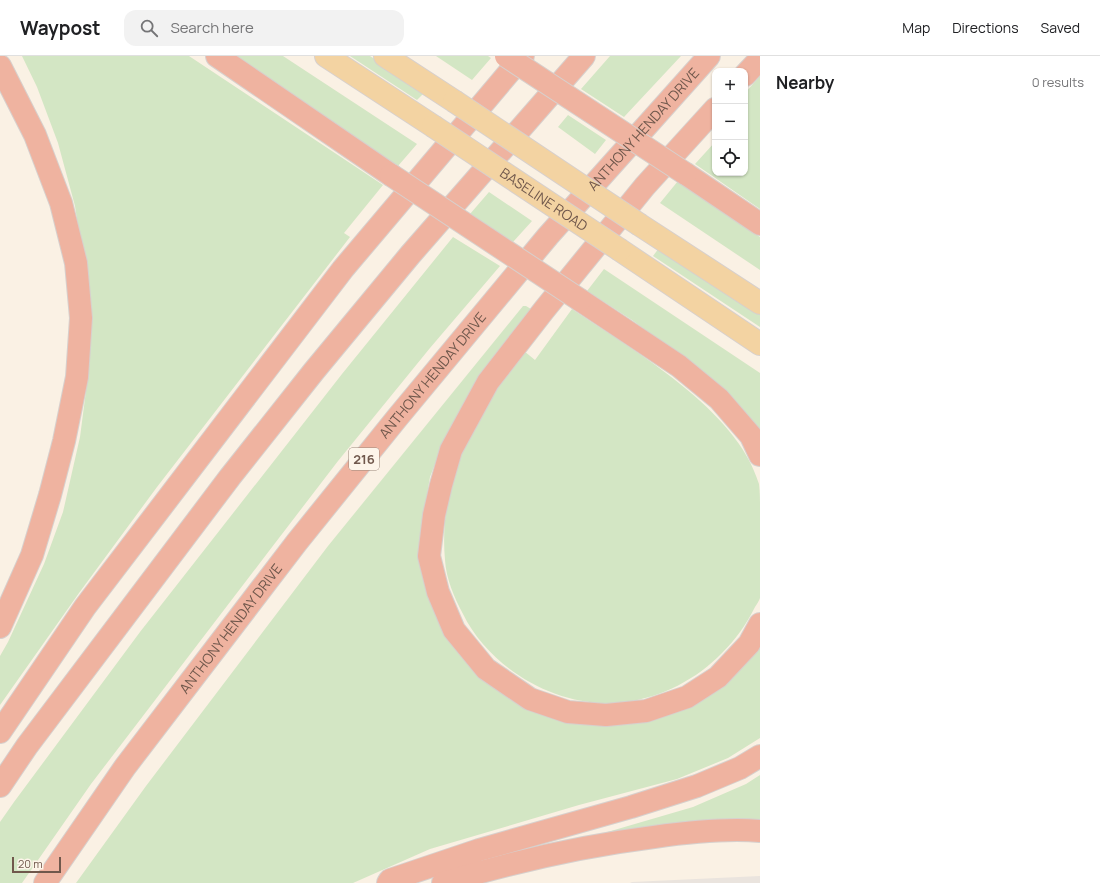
<!DOCTYPE html>
<meta charset="utf-8">
<style>
:root{--surface:#fff;--page:#f2f2f2;--text:#202124;--muted:#757577;--line:#e0e0e0}
body{margin:0;font-family:Manrope,sans-serif;background:var(--page);color:var(--text)}
.controls{position:absolute;right:12px;top:12px;display:grid;overflow:hidden;border-radius:8px;box-shadow:0 1px 3px #0004}
.controls button{width:36px;height:36px;display:grid;place-items:center;padding:0;border:0;border-bottom:1px solid var(--line);background:var(--surface);color:var(--text);font:20px sans-serif}
.scale{position:absolute;left:12px;bottom:10px;width:49px;box-sizing:border-box;padding-left:4px;border:2px solid #70584c;border-top:0;font-size:11px;line-height:14px;white-space:nowrap;color:#70584c;-webkit-text-stroke:3px #fdf5ea;paint-order:stroke}
.list{margin:0;padding:0;list-style:none}
h2{display:flex;justify-content:space-between;align-items:center;height:52px;margin:0;padding:0 16px;font-size:17px}
h2 small{font-size:13px;font-weight:400;color:var(--muted)}
.icon{flex:none;width:22px;height:22px;fill:none;stroke:currentColor;stroke-width:2;stroke-linecap:round;stroke-linejoin:round}
.map{position:relative;flex:none;width:760px;height:827px;overflow:hidden}
header{display:flex;align-items:center;gap:24px;box-sizing:border-box;height:56px;padding:0 20px;background:var(--surface);border-bottom:1px solid var(--line)}
header strong{font-size:19px}
nav{display:flex;gap:22px;margin-inline-start:auto;font-size:14px}
.search{width:280px;height:36px;background:var(--page);display:flex;align-items:center;gap:10px;box-sizing:border-box;padding:0 14px;border-radius:12px;color:var(--muted);font-size:15px}
main{display:flex}
aside{flex:1;background:var(--surface)}
.map>svg:first-child{display:block}
.industrial{fill:#eae4de}
.green{fill:#d3e6c4}
.lines{fill:none;stroke-linecap:round;stroke-linejoin:round}
.major-casing{stroke:#d7d0cd;stroke-width:24}
.highway-casing{stroke:#d7d0cd;stroke-width:24}
.major{stroke:#f3d3a2;stroke-width:22}
.highway{stroke:#efb3a0;stroke-width:22}
.major-bridge-casing{stroke:#d7d0cd;stroke-width:24;stroke-linecap:butt}
.highway-bridge-casing{stroke:#d7d0cd;stroke-width:24;stroke-linecap:butt}
.major-bridge{stroke:#f3d3a2;stroke-width:22}
.highway-bridge{stroke:#efb3a0;stroke-width:22}
.labels{text-anchor:middle;stroke-width:3;stroke-linejoin:round;paint-order:stroke}
.shield{fill:#fdf5ea;stroke:#9a877b;stroke-width:1}
.shield-label{font-size:13px;font-weight:bold;fill:#70584c}
.street-label{font-size:14px;fill:#70584c;stroke:#fdf5ea}
</style>
<header>
<strong>Waypost</strong>
<div class="search"><svg class="icon" aria-label="search" viewBox="0 0 24 24"><circle cx="10" cy="10" r="6"/><path d="M15 15l6 6"/></svg>Search here</div>
<nav><a>Map</a><a>Directions</a><a>Saved</a></nav>
</header>
<main>
<div class="map">
<svg width="760" height="827" viewBox="0 0 760 827">
<rect width="100%" height="100%" fill="#faf1e4"/>
<!-- industrial -->
<path class="industrial" d="M760 820V827H630L632 826Z"/>
<!-- green -->
<path class="green" d="M22 0H189L383 129 344 177 350 181 157 431 79 537 0 649V600L8 586 44 508 63 456 80 381 86 335 88 274 85 217 75 150 58 87 37 31Z
M226 0H283L417 88 398 110Z
M350 0H370L425 36 417 44Z
M436 0H488L491 2 472 24Z
M610 0H681L624 61 581 33Z
M760 20V153L695 108 715 86V117H745V37Z
M568 59 606 84 595 98 558 71Z
M678 125 760 181V214L660 147Z
M489 136 532 165 513 186 470 158Z
M453 181 500 210 430 292 338 405 269 495 91 728 22 827H0V766L14 746 140 576 342 318Z
M659 192 760 259V271L653 200Z
M604 213 760 317V380L691 308 632 264 587 235Z
M523 250H526L531 253 445 382 430 421 422 468 423 513 486 622 631 667 760 585V682L728 702 677 723 579 749 430 793 353 827H76L146 730 328 490Z
M572 253C634 295 737 353 759 428 760 436 760 445 760 453 760 471 760 488 760 505 760 516 760 532 760 542 759 545 757 548 755 551 746 569 736 583 722 597 697 623 662 641 626 646 562 655 491 615 463 558 454 541 446 522 445 504 442 471 447 437 457 406 461 395 469 384 474 374 482 360 489 346 497 333 505 320 515 308 524 295L535 304Z
M760 719V767L604 777 693 751 746 728Z"/>
<g class="lines">
<defs>
<path id="major" d="M326 0 433 70
M385 0 454 45
M640 169 760 247
M620 194 760 288"/>
<g id="highway">
<path d="M217 0 391 119"/>
<path d="M0 10 35 79 61 147 76 207 81 262 77 321 64 385 50 439 32 499 0 571"/>
<path d="M745 19 760 3"/>
<path d="M715 53 645 130 544 254 488 326 451 394 441 429 434 459 429 500 438 536 454 574 486 613 530 643 568 656 606 659 646 655 687 641 718 621 749 588 760 568"/>
<path d="M686 118 760 168"/>
<path d="M580 244 679 310 719 343 751 380 760 399"/>
<path d="M0 676 85 551 343 213 523 0"/>
<path d="M0 730 27 690 230 421 314 315 410 199 584 0"/>
<path id="s1" d="M45 827 125 711 297 486 397 362 548 180 709 0"/>
<path d="M388 827 390 824 479 794 631 751 697 730 740 712 760 700"/>
<path d="M443 827C512 806 582 790 654 781 689 776 725 772 760 775"/>
</g>
</defs>
<!-- major casing -->
<use href="#major" class="major-casing"/>
<!-- highway casing -->
<use href="#highway" class="highway-casing"/>
<!-- major -->
<use href="#major" class="major"/>
<!-- highway -->
<use href="#highway" class="highway"/>
<defs>
<g id="major-bridge">
<path d="M454 45 640 169"/>
<path id="s2" d="M433 70 620 194"/>
</g>
<path id="highway-bridge" d="M506 0 686 118
M391 119 580 244"/>
</defs>
<!-- major-bridge casing -->
<use href="#major-bridge" class="major-bridge-casing"/>
<!-- highway-bridge casing -->
<use href="#highway-bridge" class="highway-bridge-casing"/>
<!-- major-bridge -->
<use href="#major-bridge" class="major-bridge"/>
<!-- highway-bridge -->
<use href="#highway-bridge" class="highway-bridge"/>
</g>
<g class="labels">
<!-- shield labels -->
<rect class="shield" x="349" y="392" width="30" height="22" rx="3"/>
<g class="shield-label">
<text x="364" y="408">216</text>
</g>
<!-- street labels -->
<g class="street-label">
<text dy="5" stroke="none"><textPath href="#s1" startOffset="963">ANTHONY HENDAY DRIVE</textPath></text>
<text dy="5" stroke="none"><textPath href="#s2" startOffset="133">BASELINE ROAD</textPath></text>
<text dy="5" stroke="none"><textPath href="#s1" startOffset="639">ANTHONY HENDAY DRIVE</textPath></text>
<text dy="5" stroke="none"><textPath href="#s1" startOffset="315">ANTHONY HENDAY DRIVE</textPath></text>
</g>
</g>
</svg>
<div class="controls">
<button>+</button>
<button>−</button>
<button><svg class="icon" aria-label="locate" viewBox="0 0 24 24"><circle cx="12" cy="12" r="6"/><path d="M12 2v4M12 18v4M2 12h4M18 12h4"/></svg></button>
</div>
<div class="scale">20 m</div>
</div>
<aside>
<h2>Nearby<small>0 results</small></h2>
<ul class="list">
</ul>
</aside>
</main>
